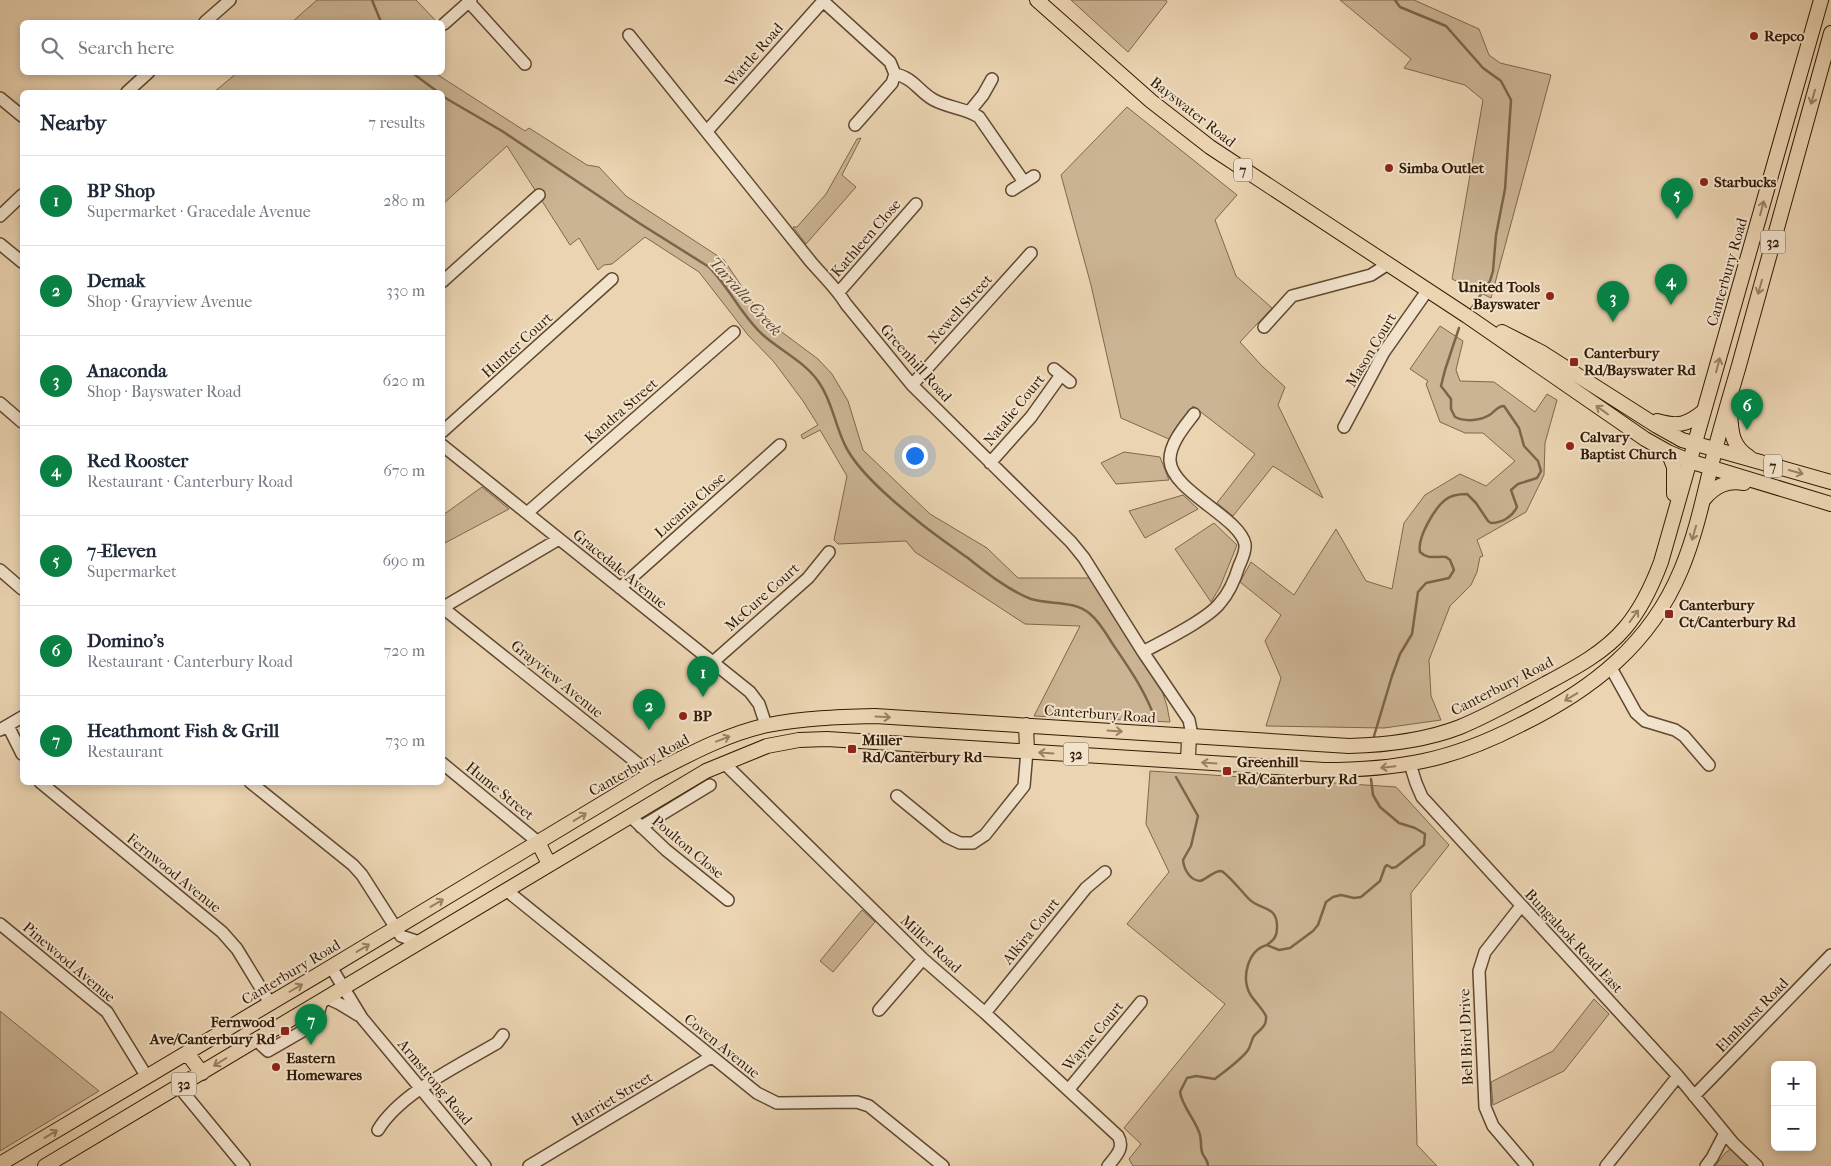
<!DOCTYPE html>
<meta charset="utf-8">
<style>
:root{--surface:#fff;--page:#f6f6f7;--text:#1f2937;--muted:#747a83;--line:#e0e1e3;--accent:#0b8043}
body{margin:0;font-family:"IM FELL French Canon",serif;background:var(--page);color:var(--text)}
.controls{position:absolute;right:15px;bottom:15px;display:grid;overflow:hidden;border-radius:8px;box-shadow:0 2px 8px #0003}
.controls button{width:45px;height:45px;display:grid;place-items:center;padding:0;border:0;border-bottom:1px solid var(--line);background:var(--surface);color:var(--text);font:25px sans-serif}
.you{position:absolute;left:914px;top:455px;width:18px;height:18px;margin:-12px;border:4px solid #fff;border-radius:50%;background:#1a73e8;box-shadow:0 0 0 8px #1a73e833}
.badge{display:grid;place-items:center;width:32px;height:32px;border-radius:50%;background:var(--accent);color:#fff;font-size:16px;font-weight:700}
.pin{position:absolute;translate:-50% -41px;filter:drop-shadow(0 1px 2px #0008)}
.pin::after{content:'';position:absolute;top:26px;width:18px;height:15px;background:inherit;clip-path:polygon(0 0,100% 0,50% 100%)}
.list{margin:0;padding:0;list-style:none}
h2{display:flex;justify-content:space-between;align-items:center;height:65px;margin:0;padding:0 20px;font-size:21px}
h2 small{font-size:16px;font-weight:400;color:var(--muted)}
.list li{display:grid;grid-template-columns:32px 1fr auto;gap:15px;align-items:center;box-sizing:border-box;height:90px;padding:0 20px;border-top:1px solid var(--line)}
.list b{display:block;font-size:19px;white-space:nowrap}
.list p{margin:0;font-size:16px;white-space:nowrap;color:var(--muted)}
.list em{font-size:16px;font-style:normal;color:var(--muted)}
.icon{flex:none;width:28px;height:28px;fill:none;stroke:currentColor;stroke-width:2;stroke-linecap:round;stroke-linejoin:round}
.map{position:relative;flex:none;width:1831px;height:1166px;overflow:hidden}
.search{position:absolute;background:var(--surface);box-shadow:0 2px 8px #0003;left:20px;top:20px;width:425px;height:55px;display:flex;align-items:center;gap:12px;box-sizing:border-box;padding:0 18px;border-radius:8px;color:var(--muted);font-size:19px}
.panel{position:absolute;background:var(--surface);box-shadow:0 2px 8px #0003;left:20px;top:90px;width:425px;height:695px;border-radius:8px}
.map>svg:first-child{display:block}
.green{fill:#cbb494;stroke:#7e674c}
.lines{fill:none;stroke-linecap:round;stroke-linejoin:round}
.stream{stroke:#7b6449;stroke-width:2.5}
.minor-casing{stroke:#604830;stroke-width:14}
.major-casing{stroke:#311a04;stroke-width:16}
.minor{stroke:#f2e3cd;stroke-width:11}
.major{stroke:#ebd4b2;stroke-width:14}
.oneway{stroke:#978064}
.poi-dot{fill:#8f2418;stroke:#f2e3cd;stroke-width:2}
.labels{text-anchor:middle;stroke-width:4;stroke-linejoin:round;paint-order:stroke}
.shield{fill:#f2e3cd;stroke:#6b5640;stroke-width:1}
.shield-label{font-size:14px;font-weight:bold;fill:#311a04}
.poi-label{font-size:15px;font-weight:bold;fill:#311a04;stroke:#f2e3cd;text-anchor:start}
.street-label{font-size:15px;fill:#311a04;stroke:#f2e3cd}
.water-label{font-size:16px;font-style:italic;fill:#5c452c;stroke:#f2e3cd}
</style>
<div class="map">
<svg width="1831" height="1166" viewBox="0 0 1831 1166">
<rect width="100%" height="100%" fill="#ebd4b2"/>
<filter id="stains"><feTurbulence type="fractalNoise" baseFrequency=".004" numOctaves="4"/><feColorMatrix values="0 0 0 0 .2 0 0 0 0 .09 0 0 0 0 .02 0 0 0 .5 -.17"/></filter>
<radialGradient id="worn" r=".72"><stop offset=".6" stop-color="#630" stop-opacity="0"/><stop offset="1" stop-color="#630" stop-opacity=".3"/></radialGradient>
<!-- green -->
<path class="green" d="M317 0H416L437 22H292Z
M1071 0H1166L1167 2 1128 52Z
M1340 0H1414L1479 29 1489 55 1500 63 1551 75 1491 298 1452 279 1483 100 1465 85 1404 68 1411 59Z
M237 73H435L525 131 529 128 587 165 599 167 626 196 724 260 763 318 818 359 832 374 848 401 863 450 930 514 987 548 1018 578H1093L1161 688 1167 706 1170 722 1034 716 1080 626 1025 624 915 552 906 541 838 544 834 540 847 476 820 430 803 439 801 435 818 425 803 401 774 362 748 335 699 272 645 237 612 264 604 265 598 270 579 238 570 245 507 146 443 204 442 92H214Z
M1127 107 1237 195 1215 220 1236 276 1272 308 1240 342 1262 366 1285 387 1278 405 1323 498 1273 466 1233 516 1217 503 1255 454 1193 406 1169 439 1121 418 1091 285 1061 175Z
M861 138 842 175 856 187 806 244 793 227H797L826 194 857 139Z
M1440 326 1463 341 1456 370 1460 381 1494 382 1535 412 1547 394 1557 400 1545 443 1544 475 1526 512 1477 540 1483 556 1480 557 1477 572 1471 585 1450 606 1429 660 1431 696 1441 720 1384 728 1266 726 1281 678 1265 641 1281 615 1240 582 1251 562 1294 595 1336 529 1366 581 1392 589 1404 523 1425 495 1460 474 1486 486 1515 461 1483 433H1465L1440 422 1426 384 1428 381 1410 369Z
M1124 452 1160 457 1169 480 1116 484 1101 463Z
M482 487 509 509 443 544V515Z
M1183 495 1198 509 1145 538 1129 511Z
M1214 523 1237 545 1220 587 1211 602 1175 549Z
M1150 771 1396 787 1449 845 1411 893 1417 1145 1437 1166H1133L1129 1159 1141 1144 1124 1128 1225 1004 1127 924 1169 872 1146 824Z
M862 910 875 922 833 972 820 961Z
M1594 999 1609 1014 1564 1071 1493 1105 1491 1082 1553 1051Z
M0 1011 99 1091 0 1151Z
M1734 1147 1750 1166H1715L1725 1153Z"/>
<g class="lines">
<!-- stream -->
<path class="stream" d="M372 0 381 22
M1395 0 1400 7 1446 26 1483 68 1501 81 1511 100 1505 189 1496 235 1493 271 1490 281 1471 309
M411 72 438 92
M442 96 502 131 639 223 709 267C729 287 741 315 763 335 781 351 807 363 820 384 832 402 835 424 844 443 856 471 895 503 919 522 935 535 951 546 968 558 987 573 1008 590 1031 599 1050 605 1073 600 1089 613 1099 621 1106 633 1112 643 1127 665 1142 686 1152 711
M1374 736 1392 676 1400 654 1412 634 1418 592 1426 583 1449 578 1454 570 1450 560 1446 557C1436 556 1428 560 1420 552 1417 538 1434 509 1445 500 1451 495 1459 494 1467 494L1476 503 1488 521 1491 523C1502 523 1512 517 1517 507L1511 490 1518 484 1537 478 1541 471 1538 461 1524 446 1519 428 1504 406C1498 406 1496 410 1491 414 1481 421 1465 422 1455 417L1451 409V399L1441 386 1445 370 1459 328
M1176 777 1198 816 1191 846 1183 860C1184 870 1190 880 1200 881 1207 879 1213 871 1221 871 1226 872 1243 893 1248 898 1259 911 1278 904 1277 928 1277 936 1274 940 1268 944
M1208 1166C1208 1159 1203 1157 1202 1152 1200 1145 1202 1139 1199 1132 1194 1118 1182 1106 1180 1092L1187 1078 1196 1076 1215 1079C1224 1072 1242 1059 1248 1050 1251 1046 1251 1040 1254 1036 1260 1029 1267 1027 1266 1016 1262 1008 1255 1002 1250 994 1241 977 1248 950 1267 945L1279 950 1290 948 1313 931 1318 925 1326 902 1333 897 1341 895 1354 898 1361 897 1380 881 1385 867 1387 865 1392 868 1396 867 1424 845 1425 834 1415 828 1399 823 1380 807 1373 795 1371 779"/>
<defs>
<path id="minor" d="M823 1 890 62 895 74C914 78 919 92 934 100 949 108 965 108 979 117L1024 182
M469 2 525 64
M205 22 230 0
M444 24 471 0
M629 35 811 262C823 276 837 289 846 304L912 385 1071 542 1084 558 1143 652 1189 720 1191 730 1189 736
M127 92 149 72
M0 98 22 116
M970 111 983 95 992 79
M855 125 892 83 895 74
M707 131 824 0
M1012 190 1034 176
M0 216 22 195
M0 244 22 262
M442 282 539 195
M839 292 916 204
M1264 327 1292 296 1371 275 1388 264
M1054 369 1070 382
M912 385 1031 253
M0 403 22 422
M1344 427 1384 352 1427 291
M442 432 612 279
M442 445 750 692 759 704 766 725
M990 463 1031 417 1061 375
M527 513 734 332
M0 570 22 589
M620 588 780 445
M442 608 559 539
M443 608 651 774
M1143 652C1163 641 1208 619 1220 603 1229 593 1235 579 1239 566 1242 559 1246 552 1245 544 1239 517 1172 491 1170 461 1169 444 1185 426 1194 414
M713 662 808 578 829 552
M1611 668 1636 713 1645 721 1675 730 1684 736 1709 765
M8 726 22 754
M0 730 22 717
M442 763 538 842
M724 763 923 959 985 1013 1118 1136C1125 1148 1116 1156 1108 1166
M1410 764 1416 783 1422 797 1678 1076 1733 1143 1757 1166
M40 782 222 932 237 949 270 1003
M250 782 353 865 362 875 401 936 419 942
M897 796 947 837 960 843H973L985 835 1024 786 1027 751
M630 816 666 850 728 900
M641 827 710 785
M506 890 757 1093 777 1103 857 1102 869 1106 943 1166
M1521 906 1485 952 1479 971 1485 1107 1493 1126 1527 1166
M0 924 107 1012 147 1077
M331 967 362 1018 485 1166
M327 998 340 1004 358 1015
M879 1010 923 959
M985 1013 1086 888 1105 872
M256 1040 268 1051 315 1024 322 1001
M179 1087 244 1166
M1069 1089 1141 1002
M1694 1096 1831 955
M378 1130C400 1093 460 1065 497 1043L503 1035
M529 1166 711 1057
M1606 1166 1678 1076
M1706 1166 1712 1158 1725 1133"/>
<path id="major" d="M1037 0 1151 101 1210 147 1467 316 1645 439 1668 452 1689 461 1831 504
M1502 332 1541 352 1657 426 1682 440 1831 482
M1730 411C1731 430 1731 446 1749 457
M1657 421C1678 427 1687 425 1704 411
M1668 452 1674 467V494
M1704 499C1715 486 1727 480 1744 483
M1026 725 1027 751
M1188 761 1189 736
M538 842 549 864
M187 1053 202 1073
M0 1164 321 973 651 774C688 755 726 734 768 725 803 718 838 717 875 716L1349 746C1387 745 1424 741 1460 727 1489 715 1517 699 1545 684 1573 669 1604 653 1625 628 1642 608 1652 586 1661 562L1821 0
M45 1166 706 771 767 746 799 740 827 739 1324 770C1357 770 1390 768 1423 761 1457 754 1489 741 1520 725 1591 690 1650 645 1681 570 1697 532 1705 490 1715 450 1722 423 1730 396 1738 369 1769 257 1800 145 1831 33"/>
</defs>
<!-- minor casing -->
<use href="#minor" class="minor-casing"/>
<!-- major casing -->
<use href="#major" class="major-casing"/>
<!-- minor -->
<use href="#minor" class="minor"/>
<!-- major -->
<use href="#major" class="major"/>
</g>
<!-- one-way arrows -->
<defs><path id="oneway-shaft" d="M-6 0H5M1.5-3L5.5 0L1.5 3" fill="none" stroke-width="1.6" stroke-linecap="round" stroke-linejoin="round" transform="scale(1.25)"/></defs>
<g class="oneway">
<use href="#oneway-shaft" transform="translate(1813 97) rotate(106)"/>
<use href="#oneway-shaft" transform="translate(1762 208) rotate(-75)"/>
<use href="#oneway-shaft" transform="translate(1760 287) rotate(106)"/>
<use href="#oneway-shaft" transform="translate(1718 365) rotate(-75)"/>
<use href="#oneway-shaft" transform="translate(1602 410) rotate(-144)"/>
<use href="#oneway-shaft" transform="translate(1796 472) rotate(16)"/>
<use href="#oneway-shaft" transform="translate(1694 533) rotate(106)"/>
<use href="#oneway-shaft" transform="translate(1634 616) rotate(-54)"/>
<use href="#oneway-shaft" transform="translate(1571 697) rotate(149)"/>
<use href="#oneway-shaft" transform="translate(883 717) rotate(3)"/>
<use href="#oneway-shaft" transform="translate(1115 731) rotate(4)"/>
<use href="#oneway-shaft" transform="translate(723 739) rotate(-21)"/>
<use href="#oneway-shaft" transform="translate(1046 753) rotate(-176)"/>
<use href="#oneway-shaft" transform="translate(1209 763) rotate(-176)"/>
<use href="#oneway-shaft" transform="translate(1388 767) rotate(174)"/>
<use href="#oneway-shaft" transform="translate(580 817) rotate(-31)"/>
<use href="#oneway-shaft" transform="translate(437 903) rotate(-31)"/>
<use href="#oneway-shaft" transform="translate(363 948) rotate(-31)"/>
<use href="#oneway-shaft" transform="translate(296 988) rotate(-30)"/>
<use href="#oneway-shaft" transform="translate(220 1062) rotate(148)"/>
<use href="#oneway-shaft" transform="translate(51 1134) rotate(-31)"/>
</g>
<!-- markers -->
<g class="poi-dot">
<circle cx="1754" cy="36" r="5"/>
<circle cx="1389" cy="168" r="5"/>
<circle cx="1704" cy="182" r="5"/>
<circle cx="1550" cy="296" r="5"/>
<rect x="1569" y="357" width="10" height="10" rx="2.5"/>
<circle cx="1570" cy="446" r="5"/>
<rect x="1664" y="609" width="10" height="10" rx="2.5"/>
<circle cx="683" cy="716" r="5"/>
<rect x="847" y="744" width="10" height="10" rx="2.5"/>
<rect x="1222" y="766" width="10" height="10" rx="2.5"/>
<rect x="280" y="1026" width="10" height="10" rx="2.5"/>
<circle cx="276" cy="1067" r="5"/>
</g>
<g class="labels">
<!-- shield labels -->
<g class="shield">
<rect x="1234" y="158.5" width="18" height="23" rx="4"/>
<rect x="1760.5" y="230.5" width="25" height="23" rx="4"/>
<rect x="1764" y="454.5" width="18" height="23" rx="4"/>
<rect x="1063.5" y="742.5" width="25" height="23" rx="4"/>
<rect x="171.5" y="1072.5" width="25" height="23" rx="4"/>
</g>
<g class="shield-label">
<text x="1243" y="175">7</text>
<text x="1773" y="247">32</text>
<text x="1773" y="471">7</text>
<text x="1076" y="759">32</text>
<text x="184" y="1089">32</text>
</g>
<!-- poi labels -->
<g class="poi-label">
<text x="1764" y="41">Repco</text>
<text x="1399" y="173">Simba Outlet</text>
<text x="1714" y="187">Starbucks</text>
<text x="1540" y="292" text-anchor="end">United Tools<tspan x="1540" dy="17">Bayswater</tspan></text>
<text x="1584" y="358">Canterbury<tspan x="1584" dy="17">Rd/Bayswater Rd</tspan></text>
<text x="1580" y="442">Calvary<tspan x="1580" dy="17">Baptist Church</tspan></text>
<text x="1679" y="610">Canterbury<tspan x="1679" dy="17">Ct/Canterbury Rd</tspan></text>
<text x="693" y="721">BP</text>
<text x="862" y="745">Miller<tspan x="862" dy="17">Rd/Canterbury Rd</tspan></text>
<text x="1237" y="767">Greenhill<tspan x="1237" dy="17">Rd/Canterbury Rd</tspan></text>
<text x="275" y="1027" text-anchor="end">Fernwood<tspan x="275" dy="17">Ave/Canterbury Rd</tspan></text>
<text x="286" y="1063">Eastern<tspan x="286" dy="17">Homewares</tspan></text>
</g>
<!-- street labels -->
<g class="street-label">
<text transform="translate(754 55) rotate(-49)" y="5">Wattle Road</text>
<text transform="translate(1193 112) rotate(38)" y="5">Bayswater Road</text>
<text transform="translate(866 238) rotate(-49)" y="5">Kathleen Close</text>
<text transform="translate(1727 272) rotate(-74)" y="5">Canterbury Road</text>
<text transform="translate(960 309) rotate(-48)" y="5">Newell Street</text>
<text transform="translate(517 345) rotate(-42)" y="5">Hunter Court</text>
<text transform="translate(1371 350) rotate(-59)" y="5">Mason Court</text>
<text transform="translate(916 363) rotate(48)" y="5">Greenhill Road</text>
<text transform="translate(1014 410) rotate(-51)" y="5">Natalie Court</text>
<text transform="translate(621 411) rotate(-41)" y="5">Kandra Street</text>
<text transform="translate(690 505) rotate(-42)" y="5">Lucania Close</text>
<text transform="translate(620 569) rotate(39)" y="5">Gracedale Avenue</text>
<text transform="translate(762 597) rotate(-42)" y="5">McCure Court</text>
<text transform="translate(557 679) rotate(39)" y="5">Grayview Avenue</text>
<text transform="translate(1502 686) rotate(-27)" y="5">Canterbury Road</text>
<text transform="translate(1100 714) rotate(4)" y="5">Canterbury Road</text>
<text transform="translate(639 765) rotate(-29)" y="5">Canterbury Road</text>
<text transform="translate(500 791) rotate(39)" y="5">Hume Street</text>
<text transform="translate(688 847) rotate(40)" y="5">Poulton Close</text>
<text transform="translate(174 873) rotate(39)" y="5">Fernwood Avenue</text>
<text transform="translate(1031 931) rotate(-51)" y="5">Alkira Court</text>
<text transform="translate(1574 941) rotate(47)" y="5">Bungalook Road East</text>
<text transform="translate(931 944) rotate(43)" y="5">Miller Road</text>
<text transform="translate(69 962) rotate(40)" y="5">Pinewood Avenue</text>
<text transform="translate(291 972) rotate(-31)" y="5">Canterbury Road</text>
<text transform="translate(1752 1015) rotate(-46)" y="5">Elmhurst Road</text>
<text transform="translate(1093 1036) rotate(-50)" y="5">Wayne Court</text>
<text transform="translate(1466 1037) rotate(-92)" y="5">Bell Bird Drive</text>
<text transform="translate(722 1046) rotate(39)" y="5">Coven Avenue</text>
<text transform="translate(435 1082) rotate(50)" y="5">Armstrong Road</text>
<text transform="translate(612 1099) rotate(-31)" y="5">Harriet Street</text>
</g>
<!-- water labels -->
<g class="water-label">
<text transform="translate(746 296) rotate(48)" y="6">Tarralla Creek</text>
</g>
</g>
<rect width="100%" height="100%" filter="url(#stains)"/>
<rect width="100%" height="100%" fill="url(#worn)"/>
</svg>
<div class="controls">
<button>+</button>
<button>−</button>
</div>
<div class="you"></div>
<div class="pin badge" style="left:703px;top:697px">1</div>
<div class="pin badge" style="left:649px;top:730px">2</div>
<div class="pin badge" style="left:1613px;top:322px">3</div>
<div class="pin badge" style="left:1671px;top:305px">4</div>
<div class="pin badge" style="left:1677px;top:219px">5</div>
<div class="pin badge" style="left:1747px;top:430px">6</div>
<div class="pin badge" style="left:311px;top:1045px">7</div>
<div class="search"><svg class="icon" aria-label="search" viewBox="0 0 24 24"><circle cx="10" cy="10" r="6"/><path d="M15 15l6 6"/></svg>Search here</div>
<section class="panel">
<h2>Nearby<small>7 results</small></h2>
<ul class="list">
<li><span class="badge">1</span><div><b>BP Shop</b><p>Supermarket · Gracedale Avenue</p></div><em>280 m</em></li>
<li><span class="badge">2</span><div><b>Demak</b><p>Shop · Grayview Avenue</p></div><em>330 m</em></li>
<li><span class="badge">3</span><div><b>Anaconda</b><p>Shop · Bayswater Road</p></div><em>620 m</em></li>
<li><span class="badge">4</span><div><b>Red Rooster</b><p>Restaurant · Canterbury Road</p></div><em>670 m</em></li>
<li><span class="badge">5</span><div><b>7-Eleven</b><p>Supermarket</p></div><em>690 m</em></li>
<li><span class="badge">6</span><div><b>Domino's</b><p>Restaurant · Canterbury Road</p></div><em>720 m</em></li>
<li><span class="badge">7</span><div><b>Heathmont Fish &amp; Grill</b><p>Restaurant</p></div><em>730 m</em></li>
</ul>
</section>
</div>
